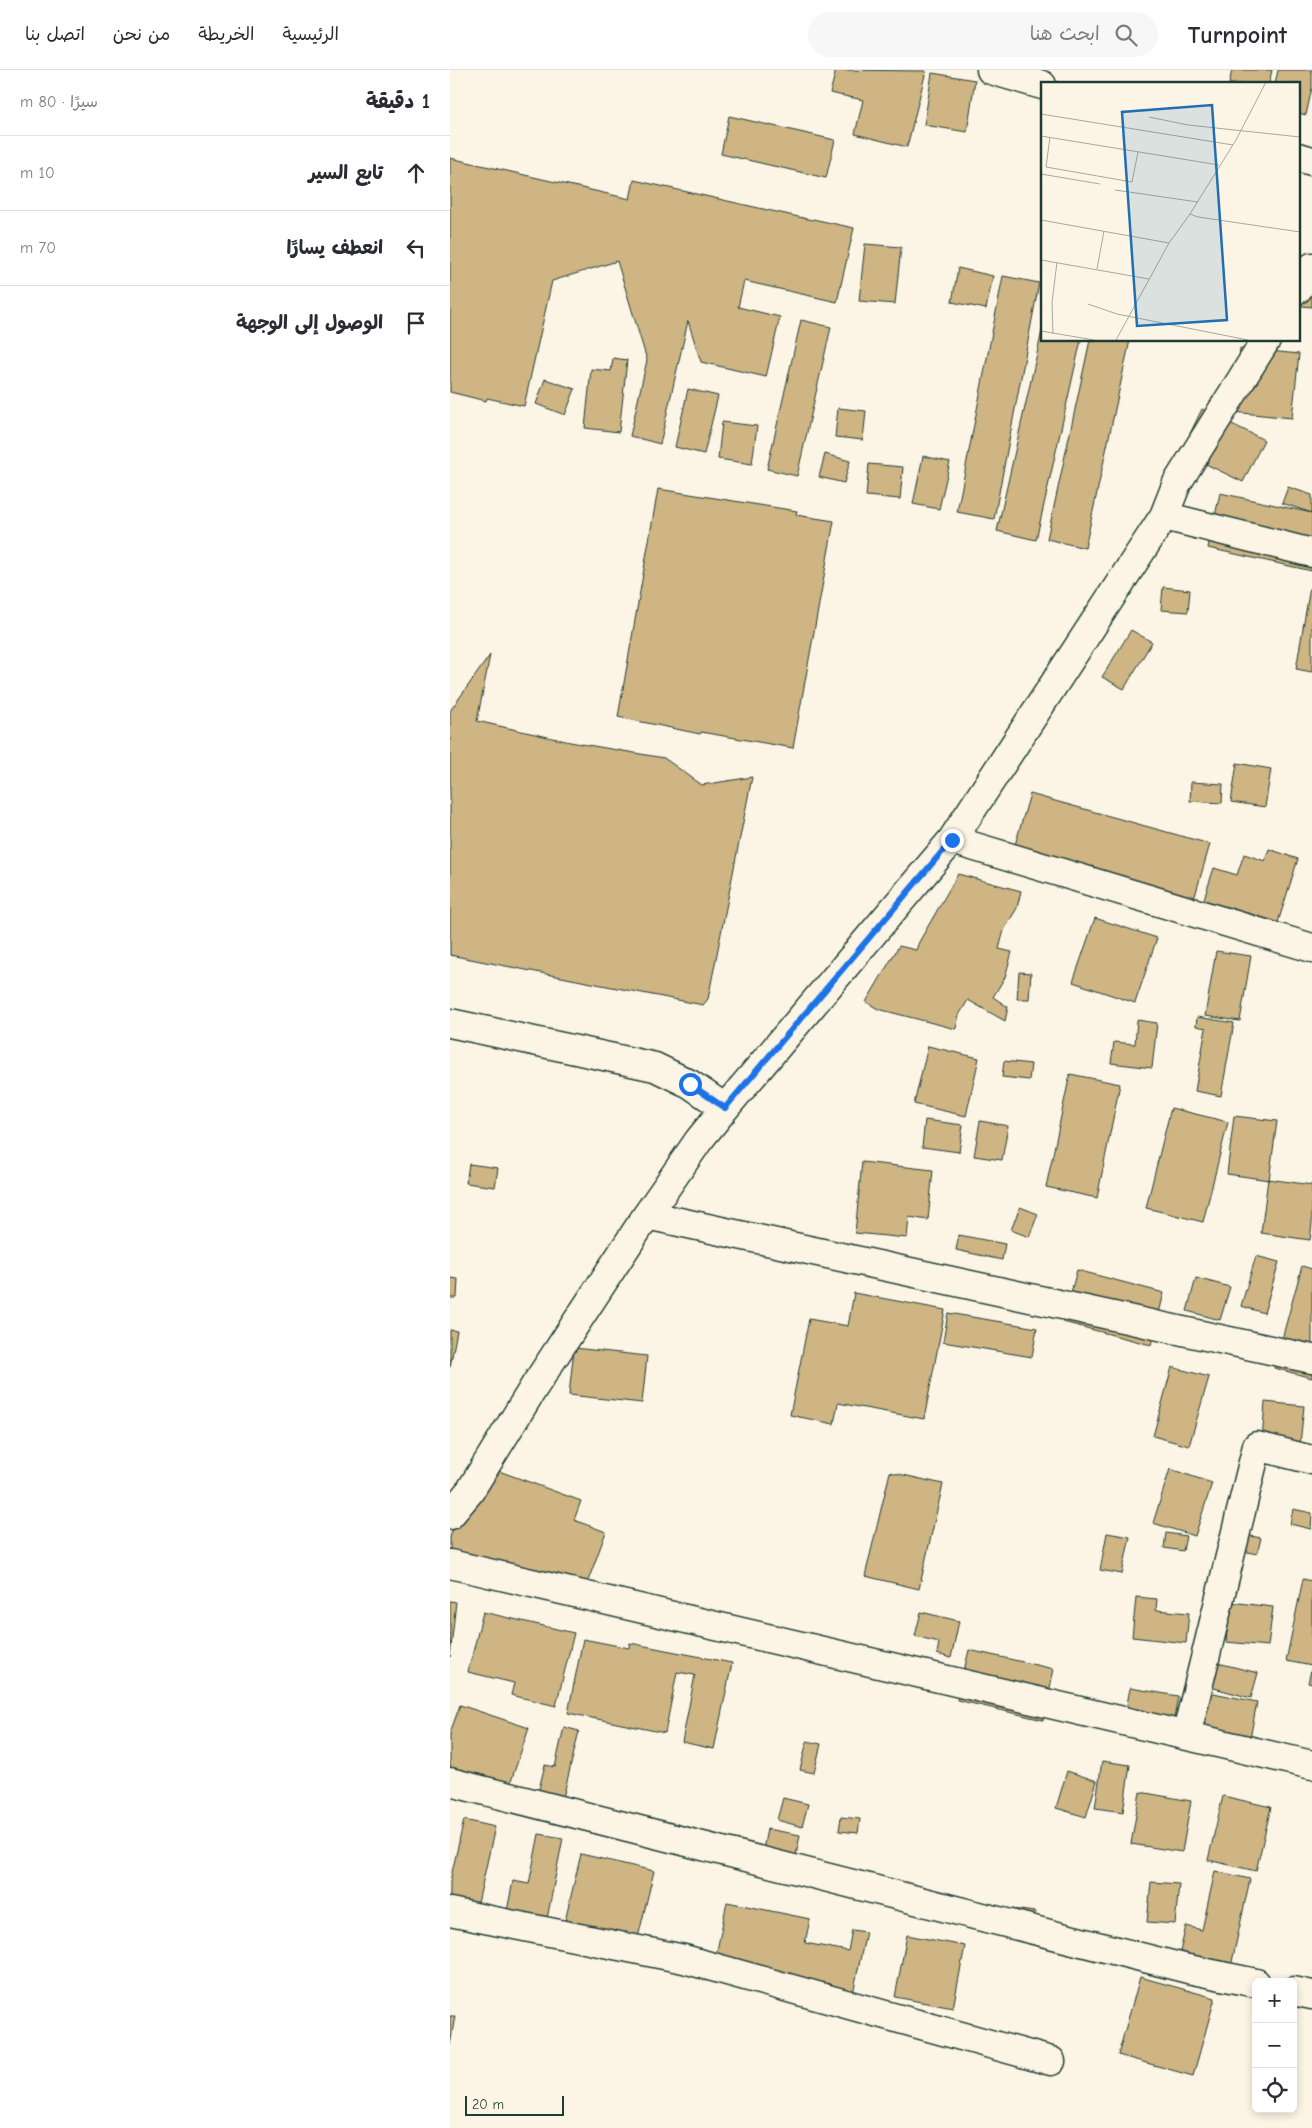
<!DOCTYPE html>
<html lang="ar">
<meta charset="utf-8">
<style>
:root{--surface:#fff;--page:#f7f7f7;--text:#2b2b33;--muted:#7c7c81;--line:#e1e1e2}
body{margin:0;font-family:"Comic Neue","Playpen Sans Arabic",sans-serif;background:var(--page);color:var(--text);direction:rtl}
.controls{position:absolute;right:15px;bottom:15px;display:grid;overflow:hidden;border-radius:8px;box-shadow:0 2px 8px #0003}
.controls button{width:45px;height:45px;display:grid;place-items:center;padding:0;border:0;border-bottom:1px solid var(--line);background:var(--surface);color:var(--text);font:25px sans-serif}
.scale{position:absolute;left:15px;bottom:12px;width:99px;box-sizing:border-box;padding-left:5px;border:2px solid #1f3d34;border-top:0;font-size:14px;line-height:18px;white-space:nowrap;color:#1f3d34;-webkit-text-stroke:4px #fcf5e5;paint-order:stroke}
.stop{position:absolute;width:15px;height:15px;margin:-11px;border:4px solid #1a73e8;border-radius:50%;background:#fff}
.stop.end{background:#1a73e8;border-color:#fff;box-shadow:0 1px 5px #0008}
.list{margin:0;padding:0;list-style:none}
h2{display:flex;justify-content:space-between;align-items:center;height:65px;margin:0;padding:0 20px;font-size:21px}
h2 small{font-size:16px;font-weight:400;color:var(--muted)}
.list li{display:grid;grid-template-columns:32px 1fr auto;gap:15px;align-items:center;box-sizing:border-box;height:75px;padding:0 20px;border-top:1px solid var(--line)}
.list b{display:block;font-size:19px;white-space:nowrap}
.list em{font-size:16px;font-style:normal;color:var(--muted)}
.icon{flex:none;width:28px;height:28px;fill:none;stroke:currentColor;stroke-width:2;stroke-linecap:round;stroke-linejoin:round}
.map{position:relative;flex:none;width:862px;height:2058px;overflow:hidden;direction:ltr}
header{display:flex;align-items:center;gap:30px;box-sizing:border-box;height:70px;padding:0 25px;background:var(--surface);border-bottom:1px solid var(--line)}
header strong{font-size:24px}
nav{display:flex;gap:28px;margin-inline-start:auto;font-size:18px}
.search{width:350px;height:45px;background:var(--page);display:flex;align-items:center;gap:12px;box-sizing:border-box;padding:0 18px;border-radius:28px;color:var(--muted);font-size:19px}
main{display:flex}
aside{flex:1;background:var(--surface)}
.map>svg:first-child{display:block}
.building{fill:#cfb484;stroke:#1f3d34}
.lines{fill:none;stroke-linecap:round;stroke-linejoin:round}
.street-casing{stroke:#1f3d34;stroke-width:31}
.street{stroke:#fcf5e5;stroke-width:28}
.route{stroke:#1a73e8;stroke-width:6}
.inset-road{fill:none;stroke:#a4ab9e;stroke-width:1}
.view{fill:#1f6fb2;fill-opacity:0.15;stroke:#1f6fb2;stroke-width:2.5}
.inset-edge{fill:none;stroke:#1f3d34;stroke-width:2.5}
</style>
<header>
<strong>Turnpoint</strong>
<div class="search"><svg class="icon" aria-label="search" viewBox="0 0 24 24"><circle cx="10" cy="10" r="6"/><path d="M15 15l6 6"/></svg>ابحث هنا</div>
<nav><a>الرئيسية</a><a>الخريطة</a><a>من نحن</a><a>اتصل بنا</a></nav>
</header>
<main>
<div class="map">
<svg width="862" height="2058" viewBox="0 0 862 2058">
<rect width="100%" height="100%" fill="#fcf5e5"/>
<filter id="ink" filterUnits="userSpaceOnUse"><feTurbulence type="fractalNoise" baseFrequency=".02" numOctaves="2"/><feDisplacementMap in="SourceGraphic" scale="10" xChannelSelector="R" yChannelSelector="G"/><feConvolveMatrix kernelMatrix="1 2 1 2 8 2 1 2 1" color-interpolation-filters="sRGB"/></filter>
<g filter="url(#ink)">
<!-- building -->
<path class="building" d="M386 0 476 1 457 77 405 64 413 30 380 23Z
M782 0H822L819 14H779Z
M828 0H862V18L856 45 848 43V14H825Z
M482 3 525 10 517 62 474 55Z
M279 46 385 70 376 108 271 84Z
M0 88 180 129 184 110 362 150 363 149 404 158 387 232 294 211 288 237 330 247 316 307 251 292 238 251 210 374 180 366 197 290 167 191 102 211 74 336 37 328 36 331 0 322Z
M415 174 451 177 445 234 409 231Z
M857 195H862V237L852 236Z
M508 198 543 206 536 239 502 232Z
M553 206 589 213 544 449 507 442Z
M351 250 381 257 347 406 317 399Z
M592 261V270H631L586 470 547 461Z
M640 270H680L635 478 597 469Z
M790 278 849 284 842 348 783 342Z
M163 288 177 290 169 362 135 358 141 299 161 301Z
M95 309 125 319 115 345 86 334Z
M238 319 268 326 254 384 225 377Z
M388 338 416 341 413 370 385 367Z
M752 339 814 370 793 412 731 382Z
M272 352 307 356 302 394 268 389Z
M375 384 400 391 394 413 369 407Z
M473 386 500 392 489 439 463 434Z
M419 394 453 397 450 429 416 426Z
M838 417 862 425V443L832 433Z
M208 419 347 441 346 445 384 451 343 678 251 662 250 664 168 647Z
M770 423 862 443V501L758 478Z
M713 517 740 520 738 542 711 540Z
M860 517 862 518V602L846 599Z
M681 560 702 572 674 619 652 607Z
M40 585 27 651 120 672 214 688 252 715 302 707 258 929 253 935 0 885V641Z
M787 693 821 699 815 737 781 732Z
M741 712 773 714 772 733 740 731Z
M580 724 760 774 742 836 562 785Z
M819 779 848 789 824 865 750 841 764 798 787 805 794 784 815 791Z
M508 804 571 821 567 838 554 860 549 879 562 882 555 907 543 927 558 937 555 951 518 930 509 945 506 959 428 939 416 932 449 876 466 880 469 872Z
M645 848 707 868 685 933 623 912Z
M766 881 801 886 790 951 755 946Z
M569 902 581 903 579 929H567Z
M747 947 784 953 771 1026 745 1021 756 958 746 956Z
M687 950 707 953 702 998 661 993 664 972 685 974Z
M478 976 529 988 516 1046 464 1034Z
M554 991 581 994 579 1010 552 1007Z
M620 1004 670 1014 647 1128 596 1117Z
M721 1038 778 1052 753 1152 696 1138Z
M784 1046 827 1051 819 1110 777 1104Z
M475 1050 513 1055 509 1082 472 1077Z
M530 1051 558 1056 552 1090 524 1086Z
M412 1092 483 1100 478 1150 459 1147 457 1168 405 1163Z
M19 1094 48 1098 45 1117 16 1113Z
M818 1109 862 1115V1154L860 1170 811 1163Z
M570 1137 588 1144 579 1167 561 1160Z
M509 1165 555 1174 552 1190 506 1180Z
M806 1186 829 1192 814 1243 791 1236Z
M852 1196 862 1199V1308L824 1298Z
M627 1200 714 1223 701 1275 613 1252Z
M0 1208 8 1209 7 1228H0Z
M746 1208 780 1217 770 1250 737 1241Z
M404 1223 495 1240 474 1349 388 1333 384 1354 340 1345 359 1249 398 1256Z
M498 1243 587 1258 582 1287 493 1272Z
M0 1260 7 1261 0 1297Z
M124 1278 197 1286 192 1333 119 1325Z
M722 1297 759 1307 739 1376 703 1366Z
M815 1332 854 1336 850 1374 812 1371Z
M27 1393 131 1431 124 1450 156 1462 131 1530 0 1481V1467Z
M720 1399 762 1413 745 1466 703 1453Z
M440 1402 493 1414 469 1519 415 1506Z
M843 1439 862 1443 861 1459 840 1454Z
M657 1463 680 1467 672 1504 650 1500Z
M716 1463 736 1466 733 1481 714 1478Z
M791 1464 811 1468 807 1484 788 1480Z
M853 1509 862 1511V1614L858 1613 862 1596 836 1591Z
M686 1527 707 1529 706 1540 739 1543 736 1573 682 1567Z
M0 1531 6 1532 0 1587Z
M780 1532 823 1537 818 1576 776 1572Z
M33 1542 124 1563 106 1636 61 1625 64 1613 18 1602Z
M471 1542 509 1551 501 1588 487 1584 489 1572 465 1566Z
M133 1569 179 1578 180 1573 282 1593 264 1679 232 1672 245 1605 227 1602 215 1663 118 1643Z
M519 1580 604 1599 593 1650 507 1630Z
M748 1588 808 1603 801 1628 742 1612Z
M680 1618 728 1626 720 1671 672 1662Z
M749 1620 807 1632 796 1690 737 1678Z
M10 1635 79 1658 56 1726 0 1706V1663Z
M114 1657 129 1661 112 1732 87 1727 95 1695 105 1697Z
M357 1671 371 1674 364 1703 350 1700Z
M652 1691 680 1695 673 1742 645 1738Z
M617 1701 647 1711 636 1747 606 1738Z
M690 1722 741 1731 732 1782 681 1774Z
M773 1726 821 1737 806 1801 758 1790Z
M333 1728 358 1734 352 1757 327 1750Z
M391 1747 410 1749 408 1763 389 1761Z
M14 1750 45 1757 22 1860 0 1855V1811Z
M317 1759 350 1765 344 1796 311 1790Z
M89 1764 113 1768 95 1859 55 1851 63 1811 79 1814Z
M131 1784 204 1801 185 1880 110 1872Z
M765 1801 800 1809 780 1901 728 1890 736 1856 752 1860Z
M701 1812 729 1814 725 1854 697 1852Z
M277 1832 360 1849 355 1873 398 1881 402 1860 416 1862 402 1928 263 1900Z
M562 1839 585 1842 583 1859 560 1856Z
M457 1865 515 1876 503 1938 445 1927Z
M690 1907 765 1928 743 2006 668 1985Z
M0 1946H5L0 1975Z"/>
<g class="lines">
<defs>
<path id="street" d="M541 0 592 15
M848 87 862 91
M848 219 862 197
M714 446 862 483
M502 770 862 878
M0 953 205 997 240 1014 275 1038 249 1070 197 1145 84 1317 20 1421 0 1445
M275 1038 502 770 714 446 727 413 816 270
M197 1145 862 1289
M0 1494 862 1695
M736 1666 807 1376 862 1390
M0 1712 738 1899 806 1913
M0 1842 234 1889 601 1991
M843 1921 862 1925"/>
</defs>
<!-- street casing -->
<use href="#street" class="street-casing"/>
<!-- street -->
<use href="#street" class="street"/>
</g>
</g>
<g class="lines" filter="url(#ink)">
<!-- route -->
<path class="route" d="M240 1014 275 1038 502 770"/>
</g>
<!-- overview -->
<g transform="translate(591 12)">
<rect width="259" height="259" fill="#fcf5e5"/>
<path class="inset-road" d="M225 0 195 58 149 132 157 135 259 150M0 32 192 63M108 35 147 43 259 55M0 54 178 83M9 55 5 85 91 100 97 70M0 92 59 102M74 108 157 120M0 138 128 161M0 178 108 197M56 187 63 149M47 222 76 232 207 258M0 249 53 258M12 252 11 221 16 180M75 258 128 161 149 132"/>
<path class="view" d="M171 23 186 238 96 244 81 30Z"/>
<rect width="259" height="259" class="inset-edge"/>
</g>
</svg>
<div class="controls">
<button>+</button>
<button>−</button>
<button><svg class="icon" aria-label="locate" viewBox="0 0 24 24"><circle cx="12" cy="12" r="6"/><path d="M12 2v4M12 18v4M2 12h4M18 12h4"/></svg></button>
</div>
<div class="scale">20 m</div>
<div class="stop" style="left:240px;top:1014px"></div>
<div class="stop end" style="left:502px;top:770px"></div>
</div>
<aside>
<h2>1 دقيقة<small>سيرًا · 80 m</small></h2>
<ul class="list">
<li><svg class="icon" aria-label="ahead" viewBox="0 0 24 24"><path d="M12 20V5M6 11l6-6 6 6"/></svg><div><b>تابع السير</b></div><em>10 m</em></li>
<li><svg class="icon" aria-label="left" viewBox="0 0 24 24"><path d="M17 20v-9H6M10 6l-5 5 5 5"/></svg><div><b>انعطف يسارًا</b></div><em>70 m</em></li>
<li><svg class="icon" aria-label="arrive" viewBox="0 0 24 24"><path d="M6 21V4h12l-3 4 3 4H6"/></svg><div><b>الوصول إلى الوجهة</b></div></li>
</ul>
</aside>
</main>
